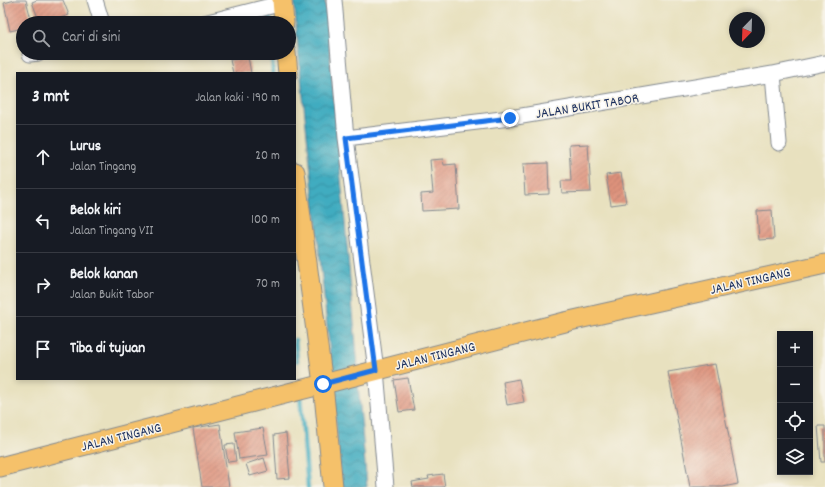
<!DOCTYPE html>
<html lang="id">
<meta charset="utf-8">
<style>
:root{--surface:#171b24;--page:#242831;--text:#f1f3f6;--muted:#9ea1a6;--line:#363941}
body{margin:0;font-family:Dekko,sans-serif;background:var(--page);color:var(--text)}
.controls{position:absolute;right:12px;bottom:12px;display:grid;overflow:hidden;border-radius:0px;box-shadow:0 2px 6px #0003}
.controls button{width:36px;height:36px;display:grid;place-items:center;padding:0;border:0;border-bottom:1px solid var(--line);background:var(--surface);color:var(--text);font:20px sans-serif}
.compass{position:absolute;left:729px;top:12px;width:36px;height:36px;border-radius:50%;background:var(--surface);box-shadow:0 2px 6px #0003;rotate:203deg}
.stop{position:absolute;width:12px;height:12px;margin:-9px;border:3px solid #1a73e8;border-radius:50%;background:#fff}
.stop.end{background:#1a73e8;border-color:#fff;box-shadow:0 1px 4px #0008}
.list{margin:0;padding:0;list-style:none}
h2{display:flex;justify-content:space-between;align-items:center;height:52px;margin:0;padding:0 16px;font-size:17px}
h2 small{font-size:13px;font-weight:400;color:var(--muted)}
.list li{display:grid;grid-template-columns:26px 1fr auto;gap:12px;align-items:center;box-sizing:border-box;height:64px;padding:0 16px;border-top:1px solid var(--line)}
.list b{display:block;font-size:15px;white-space:nowrap}
.list p{margin:0;font-size:13px;white-space:nowrap;color:var(--muted)}
.list em{font-size:13px;font-style:normal;color:var(--muted)}
.icon{flex:none;width:22px;height:22px;fill:none;stroke:currentColor;stroke-width:2;stroke-linecap:round;stroke-linejoin:round}
.map{position:relative;flex:none;width:825px;height:487px;overflow:hidden}
.search{position:absolute;background:var(--surface);box-shadow:0 2px 6px #0003;left:16px;top:16px;width:280px;height:44px;display:flex;align-items:center;gap:10px;box-sizing:border-box;padding:0 14px;border-radius:22px;color:var(--muted);font-size:15px}
.panel{position:absolute;background:var(--surface);box-shadow:0 2px 6px #0003;left:16px;top:72px;width:280px;height:308px;border-radius:0px}
.map>svg:first-child{display:block}
.water{fill:url(#water-waves);stroke:#2e6e8f}
.lines{fill:none;stroke-linecap:round;stroke-linejoin:round}
.stream{stroke:#41acc0;stroke-width:4.5}
.building{fill:url(#building-hatch)}
.minor-casing{stroke:#82888e;stroke-width:17}
.major-casing{stroke:#82888e;stroke-width:21}
.minor{stroke:#fff;stroke-width:15}
.major{stroke:#f5c16b;stroke-width:19}
.route{stroke:#1a73e8;stroke-width:5}
.labels{text-anchor:middle;stroke-width:3;stroke-linejoin:round;paint-order:stroke}
.street-label{font-size:14px;fill:#1b2f5e;stroke:#f7f3e8}
</style>
<div class="map">
<svg width="825" height="487" viewBox="0 0 825 487">
<defs>
<pattern id="water-waves" width="16" height="10" patternUnits="userSpaceOnUse"><rect width="16" height="10" fill="#41acc0"/><path d="M0 5q4-4 8 0t8 0" fill="none" stroke="#368c9f"/></pattern>
<pattern id="building-hatch" width="6" height="6" patternUnits="userSpaceOnUse"><rect width="6" height="6" fill="#de927b"/><path d="M-1 1l2-2M0 6l6-6M5 7l2-2" fill="none" stroke="#b37868"/></pattern>
</defs>
<rect width="100%" height="100%" fill="#f7f3e8"/>
<filter id="ink" filterUnits="userSpaceOnUse"><feTurbulence type="fractalNoise" baseFrequency=".025" numOctaves="2"/><feDisplacementMap in="SourceGraphic" scale="8" xChannelSelector="R" yChannelSelector="G"/><feConvolveMatrix kernelMatrix="1 2 1 2 8 2 1 2 1" color-interpolation-filters="sRGB"/></filter>
<filter id="wash" filterUnits="userSpaceOnUse"><feTurbulence type="fractalNoise" baseFrequency=".012" numOctaves="4" result="noise"/><feDisplacementMap in="SourceGraphic" scale="16" xChannelSelector="R" yChannelSelector="G"/><feGaussianBlur stdDeviation="0.9" result="paint"/><feColorMatrix in="noise" values="0 0 0 0 0 0 0 0 0 0 0 0 0 0 0 0 0 1.4 0 .05"/><feComposite in="paint" operator="in"/></filter>
<g filter="url(#wash)">
<rect width="100%" height="100%" fill="#e8e1bf"/>
<!-- water -->
<path class="water" d="M294 0H325L358 368V384L367 487H341L332 373 298 49Z"/>
<g class="lines">
<!-- stream -->
<path class="stream" d="M269 9 270 23
M272 53 273 73
M295 340 297 361
M300 395 308 487"/>
</g>
<g id="blocks">
<!-- building -->
<path class="building" d="M15 0H26L32 23H23V28L10 31 4 3Z
M37 0H63L69 15 46 23H40L32 2Z
M248 57 251 73H233L230 60Z
M588 144 591 192 562 193 561 181H571L569 145Z
M443 159 444 165 456 164 459 209 422 211 421 194 433 193 430 160Z
M548 163 549 194 525 195 523 164Z
M621 173 626 203 611 205 606 175Z
M772 210 774 239 759 240 757 211Z
M715 364 738 484 723 487H690L668 372Z
M408 378 414 410 399 412 394 380Z
M519 379 524 402 507 405 503 382Z
M220 424 229 487H202L193 428Z
M818 426H825V462H821Z
M263 428 268 455 239 459 235 432Z
M286 433 290 478 277 479 274 435Z
M234 444 236 461 228 462 225 445Z
M264 458 268 471 250 476 246 464Z
M443 474 445 487H413L412 482 429 479 428 476Z"/>
</g>
</g>
<g filter="url(#ink)">
<use href="#blocks" fill-opacity="0" stroke="#82888e" stroke-width="1"/>
<g class="lines">
<defs>
<path id="minor" d="M95 0 102 23
M334 0 346 138 376 370 386 487
M204 23 283 3
M30 54 38 53
M773 74 779 143
M346 138 510 118 773 74 825 63"/>
<path id="major" d="M282 0 284 23
M286 53 288 73
M295 172 323 384 333 487
M0 467 565 322 825 264"/>
</defs>
<!-- minor casing -->
<use href="#minor" class="minor-casing"/>
<!-- major casing -->
<use href="#major" class="major-casing"/>
<!-- minor -->
<use href="#minor" class="minor"/>
<!-- major -->
<use href="#major" class="major"/>
</g>
</g>
<g class="lines" filter="url(#ink)">
<!-- route -->
<path class="route" d="M323 384 376 370 346 138 510 118"/>
</g>
<g class="labels">
<!-- street labels -->
<g class="street-label">
<text transform="translate(587 105) rotate(-9)" y="5">JALAN BUKIT TABOR</text>
<text transform="translate(750 280) rotate(-13)" y="5">JALAN TINGANG</text>
<text transform="translate(435 355) rotate(-14)" y="5">JALAN TINGANG</text>
<text transform="translate(121 436) rotate(-14)" y="5">JALAN TINGANG</text>
</g>
</g>
</svg>
<div class="controls">
<button>+</button>
<button>−</button>
<button><svg class="icon" aria-label="locate" viewBox="0 0 24 24"><circle cx="12" cy="12" r="6"/><path d="M12 2v4M12 18v4M2 12h4M18 12h4"/></svg></button>
<button><svg class="icon" aria-label="layers" viewBox="0 0 24 24"><path d="M12 4l9 5-9 5-9-5zM3 14l9 5 9-5"/></svg></button>
</div>
<svg class="compass" viewBox="-18 -18 36 36"><path d="M0-13l5 13h-10z" fill="#e53935"/><path d="M0 13l5-13h-10z" fill="#9ea1a6"/></svg>
<div class="stop" style="left:323px;top:384px"></div>
<div class="stop end" style="left:510px;top:118px"></div>
<div class="search"><svg class="icon" aria-label="search" viewBox="0 0 24 24"><circle cx="10" cy="10" r="6"/><path d="M15 15l6 6"/></svg>Cari di sini</div>
<section class="panel">
<h2>3 mnt<small>Jalan kaki · 190 m</small></h2>
<ul class="list">
<li><svg class="icon" aria-label="ahead" viewBox="0 0 24 24"><path d="M12 20V5M6 11l6-6 6 6"/></svg><div><b>Lurus</b><p>Jalan Tingang</p></div><em>20 m</em></li>
<li><svg class="icon" aria-label="left" viewBox="0 0 24 24"><path d="M17 20v-9H6M10 6l-5 5 5 5"/></svg><div><b>Belok kiri</b><p>Jalan Tingang VII</p></div><em>100 m</em></li>
<li><svg class="icon" aria-label="right" viewBox="0 0 24 24"><path d="M7 20v-9h11M14 6l5 5-5 5"/></svg><div><b>Belok kanan</b><p>Jalan Bukit Tabor</p></div><em>70 m</em></li>
<li><svg class="icon" aria-label="arrive" viewBox="0 0 24 24"><path d="M6 21V4h12l-3 4 3 4H6"/></svg><div><b>Tiba di tujuan</b></div></li>
</ul>
</section>
</div>
